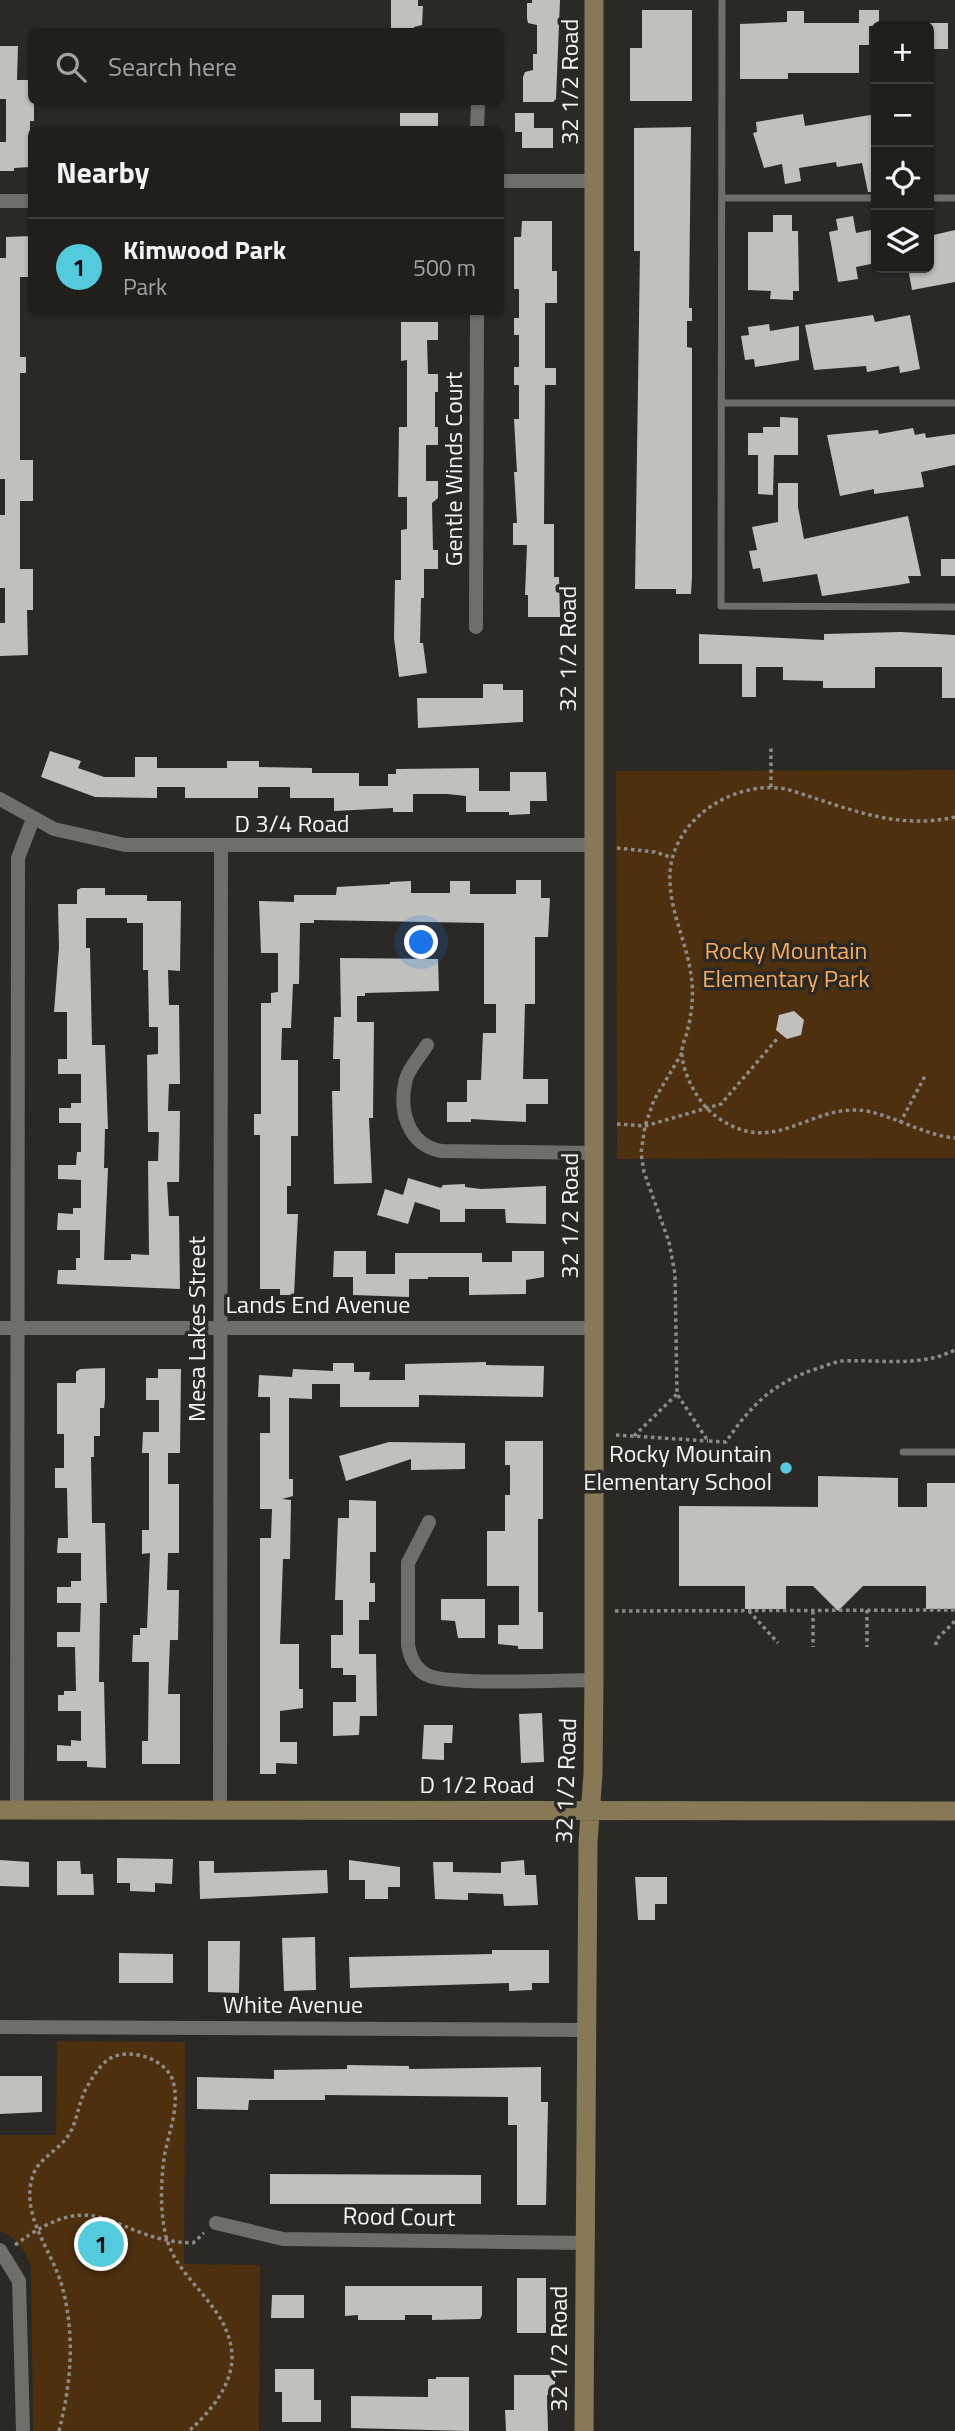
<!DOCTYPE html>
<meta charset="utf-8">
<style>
:root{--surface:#201f1c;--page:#282725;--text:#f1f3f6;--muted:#a2a2a3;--line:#3d3d3b;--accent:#54cadd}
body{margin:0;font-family:"Titillium Web",sans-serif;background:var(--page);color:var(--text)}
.controls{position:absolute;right:21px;top:21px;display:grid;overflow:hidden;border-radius:10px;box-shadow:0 2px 5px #0004}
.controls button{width:63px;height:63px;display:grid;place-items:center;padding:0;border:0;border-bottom:2px solid var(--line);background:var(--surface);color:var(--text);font:35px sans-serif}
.you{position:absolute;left:422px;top:943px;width:24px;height:24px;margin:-18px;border:5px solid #fff;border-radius:50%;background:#1a73e8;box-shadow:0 0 0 10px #1a73e833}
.badge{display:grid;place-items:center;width:46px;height:46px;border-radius:50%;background:var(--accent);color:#111;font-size:23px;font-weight:700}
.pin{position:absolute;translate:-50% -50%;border:4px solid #fff;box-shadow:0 2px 7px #0006}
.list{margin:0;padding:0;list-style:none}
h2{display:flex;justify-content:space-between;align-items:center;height:91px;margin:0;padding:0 28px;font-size:30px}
h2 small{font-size:23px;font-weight:400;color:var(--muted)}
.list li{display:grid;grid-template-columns:46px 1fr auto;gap:21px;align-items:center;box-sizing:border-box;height:98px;padding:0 28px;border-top:2px solid var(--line)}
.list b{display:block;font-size:26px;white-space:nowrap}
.list p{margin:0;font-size:23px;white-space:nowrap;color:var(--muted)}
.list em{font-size:23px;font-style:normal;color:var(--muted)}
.icon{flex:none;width:38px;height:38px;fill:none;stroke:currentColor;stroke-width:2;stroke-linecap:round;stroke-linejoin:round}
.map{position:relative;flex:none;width:955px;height:2431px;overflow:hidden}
.search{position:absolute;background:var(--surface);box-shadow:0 2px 5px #0004;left:28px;top:28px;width:476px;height:77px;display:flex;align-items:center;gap:18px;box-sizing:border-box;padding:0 24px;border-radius:10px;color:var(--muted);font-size:26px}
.panel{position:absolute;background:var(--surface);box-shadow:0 2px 5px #0004;left:28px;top:126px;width:476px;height:189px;border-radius:10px}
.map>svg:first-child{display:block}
.green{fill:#4e2f0e}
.building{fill:#c0c1bd;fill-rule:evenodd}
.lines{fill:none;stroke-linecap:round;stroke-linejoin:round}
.path{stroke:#8b8b88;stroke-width:3.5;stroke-dasharray:3.5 3.5;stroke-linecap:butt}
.lane{stroke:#6e6e6a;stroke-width:7}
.street{stroke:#6e6e6a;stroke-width:14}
.secondary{stroke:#877955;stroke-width:19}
.poi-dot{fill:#54cadd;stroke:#2a2926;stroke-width:2.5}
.labels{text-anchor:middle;stroke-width:7;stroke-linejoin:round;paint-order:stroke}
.street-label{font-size:24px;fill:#f5f5f3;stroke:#2a2926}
.park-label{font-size:24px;fill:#fdab59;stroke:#2a2926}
.poi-label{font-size:24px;fill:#f5f5f3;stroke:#2a2926;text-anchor:end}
</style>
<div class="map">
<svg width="955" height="2431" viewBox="0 0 955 2431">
<rect width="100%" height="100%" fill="#2a2926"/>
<!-- green -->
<path class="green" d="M955 770V1158L617 1159 616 771Z
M57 2041 185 2042 184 2264 260 2265 259 2431H33L31 2268C26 2250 17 2238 0 2231V2135H56Z"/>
<!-- building -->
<path class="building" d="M391 0H418V6H423L422 25 414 27V32H391Z
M532 0H560L556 99 553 102H523V77L525 72 533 70V54H537V25L528 23 527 18V3H532Z
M642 10H692V101H630V48H642Z
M859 10H879V26H869V45H859V73H788V79H740V24L787 22V11H804V23H859Z
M930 23H948V49H930Z
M0 46H18L17 80H32L34 102V121H30V167L14 168V171H0V142H6V99H0Z
M400 113H438V130H400Z
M515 113H534V128H553V148H522V132H515Z
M803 114 805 126 876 114V192H868L862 163 837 167 836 162 799 168 801 181 785 184 782 164 764 168 753 133 757 132 756 122Z
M691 127 689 308H692V321H687V347L692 348V577L691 594H676V589H635L640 251H634V128Z
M773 215H792V231H798L799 291H793V300L770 299 771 291 748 290V232H773Z
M853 216 856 233 876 229V263L856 267 858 279 838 282 829 232 838 230 836 219Z
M522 221H552V271H557V303H545V368H556V385H545L544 524H554V577H559L560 617H528V595H525L527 545H513V523H517L514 472H517L514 419H519V385H514V367H519V335H514V318H519V289H514V237H521Z
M955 230V282L912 290 908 268H929V236Z
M32 236V277H20V357H26V373H20V460H33V501H20V569H33V610H27L28 655 0 656V623H5V588H0V515H5V479H0V258H6V237Z
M873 315 875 322 910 315 920 369 900 373 899 366 867 372 866 366 814 370 805 325Z
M401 322H438V340H427L428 374H438V392H435V427H438V445H426V481H438V498L432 503 433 550H438V569H424V598H421L420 643H423L427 673 399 677 394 638 395 580H401V530L407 529V497H398L399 427H407V360L401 361Z
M769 324 770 331 799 326V360L755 367 754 359 745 360 741 336 749 335 748 327Z
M780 417 798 418V455H774L773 495 758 494V455H748V433H763V427H780Z
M913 428 915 435 925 433 926 438 955 434V465L921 472 924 487 874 494V489L840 496 827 435 878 430 879 434Z
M778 483H798V507L804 539 908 516 921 576H908L910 583 892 586 822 596 817 574 763 582 760 568 753 569 749 551 757 550 752 527 778 522Z
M941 559H955V576H941Z
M901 632 955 635V698H942V667H875V688H823V681L783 680V667H756V697H742V664H699V634L824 640V634Z
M483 684H503V690H523V722L418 728 417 698H483Z
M50 751 81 761 78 768 104 777H135V757H157V768H227V761H259V767L312 768V773H359V786H388V774H396V769L479 768V791H510V772H546L547 801H530V814L509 815V812H466V796L447 794H413V812H393V808L334 811V798H290V787H258V798H185V787H157V798L95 797 41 777Z
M516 880H541V898H550L548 937H535V1004H525L523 1079H548V1104H526V1122L471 1119V1122H447V1102H467V1080H481L483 1033H496V1004H484V923L314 920V923H300L299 984H293L291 1028H282L281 1060H298V1136H291V1186H287V1214H298L294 1295H280V1289H260V1135H254V1114H261V1003H271V993L278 992V953H261L259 901 294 902V895H336L337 887 390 884V882L411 881V893H450V881H470V894H516Z
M81 888H105V895H147V901H181L180 971 168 970 169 1005H179L180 1084H169L168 1111H180L179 1182H167L169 1216H179L180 1289 57 1284 58 1270H76V1258H80V1230H57L58 1213 73 1214V1208H81V1180L58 1179V1165H76L77 1152H81V1123H59V1108H71V1103H81V1074H58V1059H67V1012H54L59 948 58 904H77V890ZM86 918H127V923H143V970H148L149 1027H158V1054L147 1055 148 1132H159L158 1161H148L149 1255 131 1254V1260H104L108 1168H104L105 1129H108L105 1045H92L90 948H86Z
M340 958 438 959 439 991 365 993V996H357V1022H374L373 1118H369L372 1183 334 1184 332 1091H340V1059H333L334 1017H341Z
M794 1011 804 1020 801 1035 787 1039 776 1030 779 1015Z
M408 1178 441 1188 443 1185 465 1184V1187L481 1189 546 1186V1224L506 1223 505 1209H465V1222H440V1210L415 1202 408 1224 377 1215 385 1189 403 1195Z
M334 1251H366V1274H395V1253H482V1262H512V1251H544V1277L526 1280V1294L469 1295V1277H428V1279H409V1297L353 1295V1277H333Z
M486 1362V1365L544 1366 543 1397 419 1395V1407H340V1384H312V1399L289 1398V1479H293V1496L282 1499 291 1500 290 1559H283L280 1644H299V1689H303V1708L280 1711V1742H297V1764L276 1763V1774H260V1538H271L272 1509H260V1433H270V1397H258L259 1375 292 1377 293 1369 333 1371V1363H354V1372H370L369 1380H405V1364Z
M105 1368V1399L104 1408H100V1436H94V1457H91L92 1523H105L107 1603H100L99 1682H104L106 1768 87 1767V1761H57V1745L71 1746V1740L81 1741V1711H58V1695H64V1691H76L75 1647H57V1632H80L81 1603H57V1587H71V1581H81V1553H57L58 1538H68L67 1488H55V1468H64V1434H57V1383H76V1372L80 1369Z
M158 1369H181L180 1453H168V1484H179V1553H168L167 1590H179L178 1640H170L168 1694H180V1764H142V1741H148L149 1662H132L133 1635H140V1628H147L150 1553 142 1554V1530H149V1453H142L143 1432H159V1400H146V1378H158Z
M505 1441H543V1519H538V1612H543V1649H518V1646L498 1644V1625H519V1586H487V1531H505V1495H510V1465H505Z
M389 1442 465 1443V1469L411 1470V1459L346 1481 339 1456Z
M818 1476 898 1478V1507H927V1483H955V1609H926V1586H863L838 1611 813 1586H786V1609H745V1586H679V1506L818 1507Z
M349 1500 376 1501V1552H370V1583H375V1602H369V1620H359V1654H376L377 1716H360L359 1735 333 1736V1702H356V1675H343V1668H331V1635H343V1600H335L338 1518H349Z
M441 1599H485V1638H458L455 1621 441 1620Z
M542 1713 544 1762 521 1763 519 1714Z
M424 1725H453L452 1743H444V1760L422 1759Z
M117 1858 173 1859 172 1884 155 1883V1892L130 1891V1883H117Z
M0 1860 29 1862V1887L0 1886Z
M349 1860 400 1867V1887H388V1899H365V1880H349Z
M524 1860 525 1875H536L538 1905 504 1906 503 1894 468 1893V1900L435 1899 433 1862H453V1872L501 1873V1862Z
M57 1861H80L81 1874H93L94 1895H57Z
M199 1861H214V1873L327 1870 328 1893 200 1899Z
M635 1877H667V1904H655V1920H638Z
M315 1937 316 1990 284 1991 282 1938Z
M208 1941H240L239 1993 208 1992Z
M492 1950H549V1983H532V1990L509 1991V1983L350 1988 349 1957 492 1954Z
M119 1953 173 1954V1983H119Z
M347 2065 409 2066V2069L541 2067V2102H548L546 2205H517V2125H508V2097L325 2095V2100H249L248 2110 197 2109V2077L274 2079V2070L347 2069Z
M0 2076H42V2112L0 2114Z
M270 2174 481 2175V2204H270Z
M517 2278H546V2333H517Z
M345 2286H482V2315L480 2319 432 2320V2315H405V2320H358V2315L345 2316Z
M272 2295H304V2318H271Z
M275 2369H314V2400H321V2422H282V2392H275Z
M514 2375H555V2395H547L548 2431H506L505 2410H514Z
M436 2377H469V2431L351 2428V2396L428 2397V2379H436Z"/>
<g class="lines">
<!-- path -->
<path class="path" d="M771 787V746
M955 817C894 831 843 806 786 789 731 779 666 824 670 882 671 914 687 944 691 975 694 992 692 1012 688 1028 687 1036 681 1045 682 1054 683 1075 699 1105 717 1117 773 1157 805 1108 858 1110 888 1112 922 1135 955 1138
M617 848 655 852 670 857
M682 1053 654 1100 645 1126 641 1153 644 1172 669 1242 675 1274 677 1394 708 1441 726 1442C750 1406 774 1382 816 1369 825 1366 834 1362 842 1361 882 1359 918 1368 955 1350
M900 1123 925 1076
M617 1124 645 1126 721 1104 777 1039
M616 1435 708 1441
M634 1436 677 1394
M867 1610V1647
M615 1611 955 1610
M749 1611 778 1643
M813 1611V1647
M936 1645V1640L955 1621
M15 2245C102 2180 111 2241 193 2243L204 2233
M59 2431C71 2384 75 2337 63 2290 54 2252 19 2216 33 2175 39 2158 59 2150 68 2136 78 2121 78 2102 87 2087 94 2075 102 2061 115 2056 136 2049 170 2061 174 2085 179 2110 168 2134 164 2158 161 2182 160 2208 165 2232 174 2280 229 2303 232 2355 233 2385 210 2412 189 2431"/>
<!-- lane -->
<path class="lane" d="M722 0 721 606 955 607
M722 198H876
M929 198H955
M721 403H955
M903 1452H955"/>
<!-- street -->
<path class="street" d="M477 130 478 102
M500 181H594
M0 201H32
M476 627 477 312
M0 799 54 829 125 845H595
M427 1045C421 1055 409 1068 406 1079 398 1110 408 1145 441 1151L595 1153
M0 1328H595
M429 1522 408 1563V1645C410 1657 415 1669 427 1675 448 1686 564 1680 594 1680
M17 1810 18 858 33 819
M220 1811 221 847
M0 2027 586 2030
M216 2223 283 2239 584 2243
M0 2250 19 2281 23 2431"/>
<!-- secondary -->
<path class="secondary" d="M0 1810 955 1811
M584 2431 588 1842 593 1774 594 1680V0"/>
</g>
<!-- markers -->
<circle class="poi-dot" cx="786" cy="1468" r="7"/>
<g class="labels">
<!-- street labels -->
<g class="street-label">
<text transform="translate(570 82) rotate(-90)" y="8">32 1/2 Road</text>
<text transform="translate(454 469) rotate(-90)" y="8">Gentle Winds Court</text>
<text transform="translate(568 649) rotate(-90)" y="8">32 1/2 Road</text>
<text x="292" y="832">D 3/4 Road</text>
<text transform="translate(570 1216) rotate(-90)" y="8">32 1/2 Road</text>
<text x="318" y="1313">Lands End Avenue</text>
<text transform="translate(197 1329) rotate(-90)" y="8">Mesa Lakes Street</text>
<text transform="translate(566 1781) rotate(-88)" y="8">32 1/2 Road</text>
<text x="477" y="1793">D 1/2 Road</text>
<text x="293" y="2013">White Avenue</text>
<text transform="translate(399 2217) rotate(1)" y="8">Rood Court</text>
<text transform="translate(559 2349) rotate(-90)" y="8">32 1/2 Road</text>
</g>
<!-- park labels -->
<g class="park-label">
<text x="786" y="959">Rocky Mountain<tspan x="786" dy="28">Elementary Park</tspan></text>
</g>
<!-- poi labels -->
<g class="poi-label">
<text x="772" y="1462">Rocky Mountain<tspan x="772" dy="28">Elementary School</tspan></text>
</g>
</g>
</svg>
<div class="controls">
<button>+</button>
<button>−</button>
<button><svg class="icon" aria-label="locate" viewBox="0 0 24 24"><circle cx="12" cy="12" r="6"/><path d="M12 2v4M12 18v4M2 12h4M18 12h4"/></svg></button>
<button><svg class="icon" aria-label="layers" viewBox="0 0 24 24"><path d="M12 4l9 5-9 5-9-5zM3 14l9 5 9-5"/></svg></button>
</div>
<div class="you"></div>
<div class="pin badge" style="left:101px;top:2244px">1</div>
<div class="search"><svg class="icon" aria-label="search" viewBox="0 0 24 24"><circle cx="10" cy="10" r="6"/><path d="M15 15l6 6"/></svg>Search here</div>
<section class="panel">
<h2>Nearby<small></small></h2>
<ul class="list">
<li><span class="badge">1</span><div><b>Kimwood Park</b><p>Park</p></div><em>500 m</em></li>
</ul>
</section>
</div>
